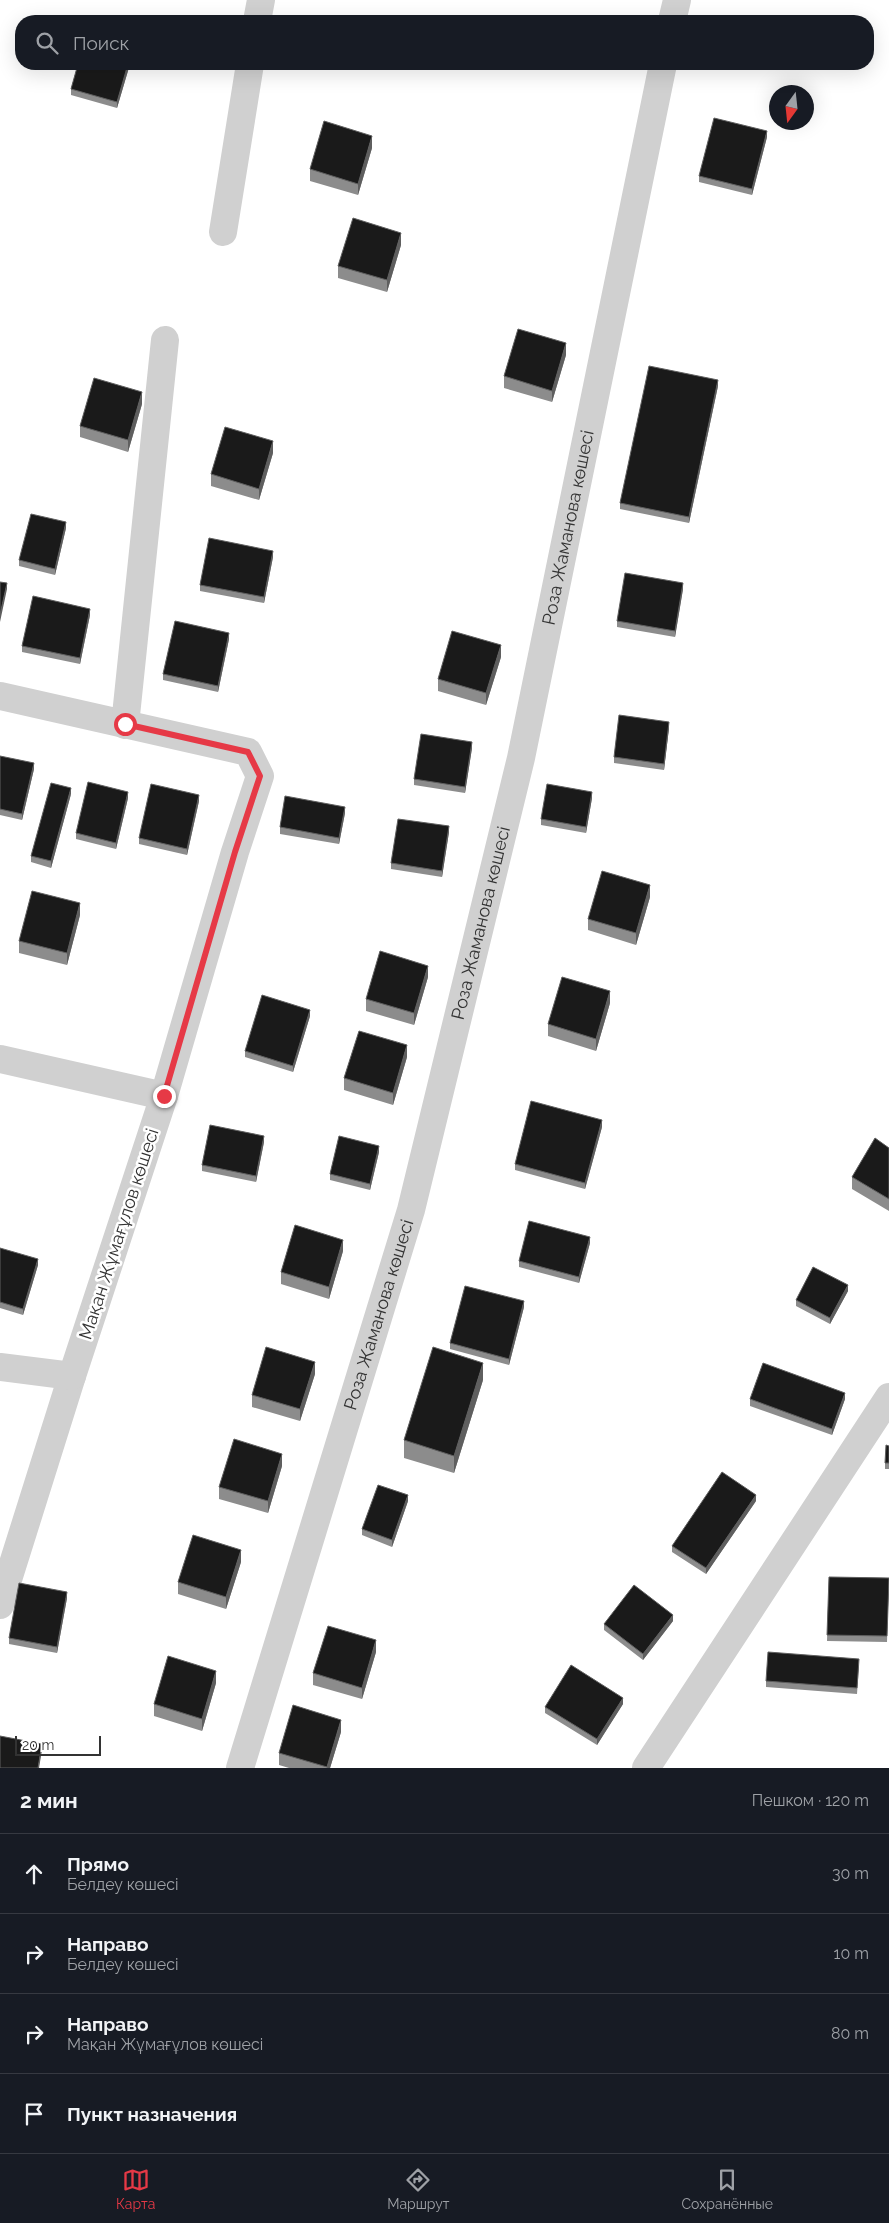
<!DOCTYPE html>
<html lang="ru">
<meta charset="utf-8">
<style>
:root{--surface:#171b24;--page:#242831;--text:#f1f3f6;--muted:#9ea1a6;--line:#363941;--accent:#e63946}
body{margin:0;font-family:Raleway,sans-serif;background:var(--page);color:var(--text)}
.compass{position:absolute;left:769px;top:85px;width:45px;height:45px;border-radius:50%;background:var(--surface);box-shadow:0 5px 20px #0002;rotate:195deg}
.scale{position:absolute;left:15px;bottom:12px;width:86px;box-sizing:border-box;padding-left:5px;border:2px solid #333;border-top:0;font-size:14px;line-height:18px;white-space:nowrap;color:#333;-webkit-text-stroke:4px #fff;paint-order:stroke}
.stop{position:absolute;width:15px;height:15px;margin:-11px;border:4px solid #e63946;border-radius:50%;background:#fff}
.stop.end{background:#e63946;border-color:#fff;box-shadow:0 1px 5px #0008}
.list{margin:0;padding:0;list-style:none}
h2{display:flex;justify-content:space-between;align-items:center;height:65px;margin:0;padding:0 20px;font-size:21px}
h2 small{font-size:16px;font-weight:400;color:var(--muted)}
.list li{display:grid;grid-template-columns:32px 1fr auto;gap:15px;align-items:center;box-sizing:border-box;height:80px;padding:0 20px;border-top:1px solid var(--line)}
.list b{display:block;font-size:19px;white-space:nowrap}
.list p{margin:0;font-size:16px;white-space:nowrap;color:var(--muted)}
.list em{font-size:16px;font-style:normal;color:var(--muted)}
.icon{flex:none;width:28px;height:28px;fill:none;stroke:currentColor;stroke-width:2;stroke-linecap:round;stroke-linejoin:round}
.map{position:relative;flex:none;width:889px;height:1768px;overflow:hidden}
.search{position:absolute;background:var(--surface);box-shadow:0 5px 20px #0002;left:15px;right:15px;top:15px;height:55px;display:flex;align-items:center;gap:12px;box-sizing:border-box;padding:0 18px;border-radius:20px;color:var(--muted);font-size:19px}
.sheet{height:385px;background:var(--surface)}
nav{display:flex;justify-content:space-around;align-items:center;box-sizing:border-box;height:70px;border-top:1px solid var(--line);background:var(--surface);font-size:14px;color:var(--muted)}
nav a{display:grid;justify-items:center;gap:2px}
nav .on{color:var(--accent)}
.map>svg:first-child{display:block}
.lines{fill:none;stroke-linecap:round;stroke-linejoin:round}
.minor{stroke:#d0d0d0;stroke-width:28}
.wall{fill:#8c8c8c}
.shaded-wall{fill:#5f5f5f}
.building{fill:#1a1a1a;stroke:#5f5f5f}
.route{stroke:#e63946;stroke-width:6}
.labels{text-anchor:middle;stroke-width:5;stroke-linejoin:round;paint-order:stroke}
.street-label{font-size:18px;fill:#333;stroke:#fff}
</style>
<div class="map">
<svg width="889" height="1768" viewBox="0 0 889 1768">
<rect width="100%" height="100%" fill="#fff"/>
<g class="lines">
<!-- minor -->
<g class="minor">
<path d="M257 21 261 0"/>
<path d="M672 21 677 0"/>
<path d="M223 232 250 64"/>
<path d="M0 696 248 752 260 776 235 852 164 1096 72 1376 0 1605"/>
<path d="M125 725 165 340"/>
<path d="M0 1059 164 1096"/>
<path d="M0 1367 72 1376"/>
<path id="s1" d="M240 1768 411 1210 521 758 663 64"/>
<path d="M646 1768 889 1397"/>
</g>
</g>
<!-- wall -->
<path class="wall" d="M78 64H130L117 108 71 95V89Z
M767 137 752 195 699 182V176Z
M372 148 358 195 310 181V169Z
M401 245 387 292 338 278V266Z
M566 355 552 402 504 388V376Z
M718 386 689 523 620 509V503Z
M142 404 128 452 80 437V426Z
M273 453 259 500 211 486V474Z
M66 528 55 575 19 566V560Z
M273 557 264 603 200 591V585Z
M683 589 675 637 617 627V621Z
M90 615 80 664 22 652V646Z
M229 639 218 692 163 680V674Z
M501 657 486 705 438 691V679Z
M669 728 664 770 614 763V757Z
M472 748 465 793 414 785V779Z
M0 756 34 769 22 820 0 815Z
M71 794 51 868 31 862V856Z
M128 798 116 849 76 839V833Z
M592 798 586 833 541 825V819Z
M199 801 187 855 139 844V838Z
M345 813 339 844 280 834V827Z
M449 832 442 877 391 869V863Z
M650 897 636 945 588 930V919Z
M80 915 67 965 19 953V941Z
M428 977 414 1025 366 1011V999Z
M610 1003 596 1051 548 1036V1024Z
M310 1016 293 1072 245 1057V1051Z
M407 1057 393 1105 344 1090V1078Z
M602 1127 585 1189 515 1170V1164Z
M264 1142 256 1182 202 1171V1165Z
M889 1148V1211L852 1189V1177Z
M379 1152 370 1190 330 1180V1174Z
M590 1243 579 1283 519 1267V1261Z
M0 1248 38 1265 23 1315 0 1308Z
M343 1251 329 1299 281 1284V1272Z
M848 1291 830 1324 796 1306V1300Z
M524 1307 509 1365 450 1349V1343Z
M315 1374 300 1421 252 1407V1395Z
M483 1380 454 1473 404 1458V1440Z
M750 1399H845L832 1435 750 1406Z
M889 1446V1469H885V1463Z
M282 1466 268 1513 219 1499V1487Z
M408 1501 392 1547 362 1535V1529Z
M756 1501 706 1574 672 1552V1546Z
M241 1562 226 1609 178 1594V1582Z
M829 1577 889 1578 887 1642 827 1641Z
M67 1598 57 1653 9 1644V1638Z
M673 1621 643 1660 604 1630V1624Z
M376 1652 362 1699 313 1685V1673Z
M859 1665 857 1694 766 1687V1681Z
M216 1683 202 1731 154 1716V1704Z
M623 1704 597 1745 545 1713V1707Z
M341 1732 330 1768H289L279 1765V1753Z"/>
<!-- shaded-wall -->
<path class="shaded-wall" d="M128 64H130L117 108V102Z
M767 131V137L752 195V189Z
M372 136V148L358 195V184Z
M401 233V245L387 292V280Z
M566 343V355L552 402V391Z
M718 380V386L689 523V517Z
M142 392V404L128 452V440Z
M273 441V453L259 500V489Z
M66 522V528L55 575V569Z
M273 551V557L264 603V597Z
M7 583V589L0 622V615Z
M683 583V589L675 637V631Z
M90 609V615L80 664V658Z
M229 633V639L218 692V686Z
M501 645V657L486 705V693Z
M669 722V728L664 770V764Z
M472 742V748L465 793V787Z
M34 763V769L22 820V814Z
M71 788V794L51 868V861Z
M128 792V798L116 849V843Z
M592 792V798L586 833V827Z
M199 795V801L187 855V849Z
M345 807V813L339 844V838Z
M449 826V832L442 877V871Z
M650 885V897L636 945V933Z
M80 903V915L67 965V953Z
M428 966V977L414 1025V1013Z
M610 991V1003L596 1051V1039Z
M310 1010V1016L293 1072V1066Z
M407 1045V1057L393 1105V1093Z
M602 1120V1127L585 1189V1183Z
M264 1136V1142L256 1182V1176Z
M379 1146V1152L370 1190V1184Z
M590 1237V1243L579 1283V1277Z
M343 1240V1251L329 1299V1287Z
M38 1259V1265L23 1315V1309Z
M848 1285V1291L830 1324V1318Z
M524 1301V1307L509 1365V1359Z
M315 1362V1374L300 1421V1409Z
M483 1363V1380L454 1473V1456Z
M845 1393V1399L832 1435V1429Z
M282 1454V1466L268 1513V1501Z
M408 1495V1501L392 1547V1540Z
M756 1495V1501L706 1574V1568Z
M241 1550V1562L226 1609V1597Z
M67 1592V1598L57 1653V1647Z
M673 1615V1621L643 1660V1654Z
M376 1640V1652L362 1699V1688Z
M216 1671V1683L202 1731V1719Z
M623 1698V1704L597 1745V1739Z
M341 1720V1732L330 1768H327Z
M42 1744V1750L39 1768H38Z"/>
<!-- building -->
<path class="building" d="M92 17 107 21H90Z
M78 64H128L117 102 71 89Z
M714 118 767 131 752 189 699 176Z
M324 121 372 136 358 184 310 169Z
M353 218 401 233 387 280 338 266Z
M518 329 566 343 552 391 504 376Z
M649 366 718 380 689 517 620 503Z
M94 378 142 392 128 440 80 426Z
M225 427 273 441 259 489 211 474Z
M31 514 66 522 55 569 19 560Z
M209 538 273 551 264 597 200 585Z
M625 573 683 583 675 631 617 621Z
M0 582 7 583 0 615Z
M33 596 90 609 80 658 22 646Z
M175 621 229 633 218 686 163 674Z
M452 631 501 645 486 693 438 679Z
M619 715 669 722 664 764 614 757Z
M421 734 472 742 465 787 414 779Z
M0 756 34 763 22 814 0 809Z
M88 782 128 792 116 843 76 833Z
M51 783 71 788 51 861 31 856Z
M151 784 199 795 187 849 139 838Z
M547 784 592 792 586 827 541 819Z
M285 796 345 807 339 838 280 827Z
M398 819 449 826 442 871 391 863Z
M602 871 650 885 636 933 588 919Z
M32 891 80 903 67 953 19 941Z
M380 951 428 966 414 1013 366 999Z
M562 977 610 991 596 1039 548 1024Z
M262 995 310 1010 293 1066 245 1051Z
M359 1031 407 1045 393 1093 344 1078Z
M531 1101 602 1120 585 1183 515 1164Z
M210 1125 264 1136 256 1176 202 1165Z
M339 1136 379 1146 370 1184 330 1174Z
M875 1138 889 1148V1199L852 1177Z
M529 1221 590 1237 579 1277 519 1261Z
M295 1225 343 1240 329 1287 281 1272Z
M0 1248 38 1259 23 1309 0 1302Z
M813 1267 848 1285 830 1318 796 1300Z
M465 1286 524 1301 509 1359 450 1343Z
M266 1347 315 1362 300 1409 252 1395Z
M433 1347 483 1363 454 1456 404 1440Z
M763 1363 845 1393 832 1429 750 1399Z
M234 1439 282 1454 268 1501 219 1487Z
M886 1445 889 1446V1463H885Z
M722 1472 756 1495 706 1568 672 1546Z
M378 1485 408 1495 392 1540 362 1529Z
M193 1535 241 1550 226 1597 178 1582Z
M829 1577 889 1578 887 1636 827 1635Z
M19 1583 67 1592 57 1647 9 1638Z
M634 1585 673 1615 643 1654 604 1624Z
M328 1626 376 1640 362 1688 313 1673Z
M768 1652 859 1659 857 1688 766 1681Z
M168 1656 216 1671 202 1719 154 1704Z
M571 1665 623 1698 597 1739 545 1707Z
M293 1705 341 1720 327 1767 279 1753Z
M0 1736 42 1744 38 1768H0Z"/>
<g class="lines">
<!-- route -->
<path class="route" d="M125 724 248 752 260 776 235 852 164 1096"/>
</g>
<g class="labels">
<!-- street labels -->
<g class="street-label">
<text dy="6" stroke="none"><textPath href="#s1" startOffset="1284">Роза Жаманова көшесі</textPath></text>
<text dy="6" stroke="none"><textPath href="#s1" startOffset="879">Роза Жаманова көшесі</textPath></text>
<text transform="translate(119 1234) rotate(-72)" y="6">Мақан Жұмағұлов көшесі</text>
<text dy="6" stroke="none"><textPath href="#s1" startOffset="474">Роза Жаманова көшесі</textPath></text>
</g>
</g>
</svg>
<svg class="compass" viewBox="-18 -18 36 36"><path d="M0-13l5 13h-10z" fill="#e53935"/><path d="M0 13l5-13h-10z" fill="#9ea1a6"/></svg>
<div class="scale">20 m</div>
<div class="stop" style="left:125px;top:724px"></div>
<div class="stop end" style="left:164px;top:1096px"></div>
<div class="search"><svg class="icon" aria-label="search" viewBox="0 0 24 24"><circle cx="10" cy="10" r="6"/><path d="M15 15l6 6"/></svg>Поиск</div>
</div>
<section class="sheet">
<h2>2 мин<small>Пешком · 120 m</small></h2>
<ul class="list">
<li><svg class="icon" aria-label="ahead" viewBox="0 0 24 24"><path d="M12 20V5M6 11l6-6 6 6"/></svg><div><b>Прямо</b><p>Белдеу көшесі</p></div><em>30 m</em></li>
<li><svg class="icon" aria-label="right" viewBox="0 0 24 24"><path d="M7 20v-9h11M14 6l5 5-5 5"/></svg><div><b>Направо</b><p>Белдеу көшесі</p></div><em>10 m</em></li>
<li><svg class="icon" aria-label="right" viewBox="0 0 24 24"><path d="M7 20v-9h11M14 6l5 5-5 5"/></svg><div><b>Направо</b><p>Мақан Жұмағұлов көшесі</p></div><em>80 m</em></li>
<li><svg class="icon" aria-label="arrive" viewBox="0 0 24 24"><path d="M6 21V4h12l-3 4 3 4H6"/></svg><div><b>Пункт назначения</b></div></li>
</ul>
</section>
<nav>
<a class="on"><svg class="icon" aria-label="map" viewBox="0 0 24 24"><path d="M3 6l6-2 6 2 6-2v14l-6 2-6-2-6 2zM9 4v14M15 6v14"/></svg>Карта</a>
<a><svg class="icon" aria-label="directions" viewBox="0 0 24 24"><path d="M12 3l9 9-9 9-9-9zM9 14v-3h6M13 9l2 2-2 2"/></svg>Маршрут</a>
<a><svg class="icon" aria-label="saved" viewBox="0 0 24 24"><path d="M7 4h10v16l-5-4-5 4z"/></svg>Сохранённые</a>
</nav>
